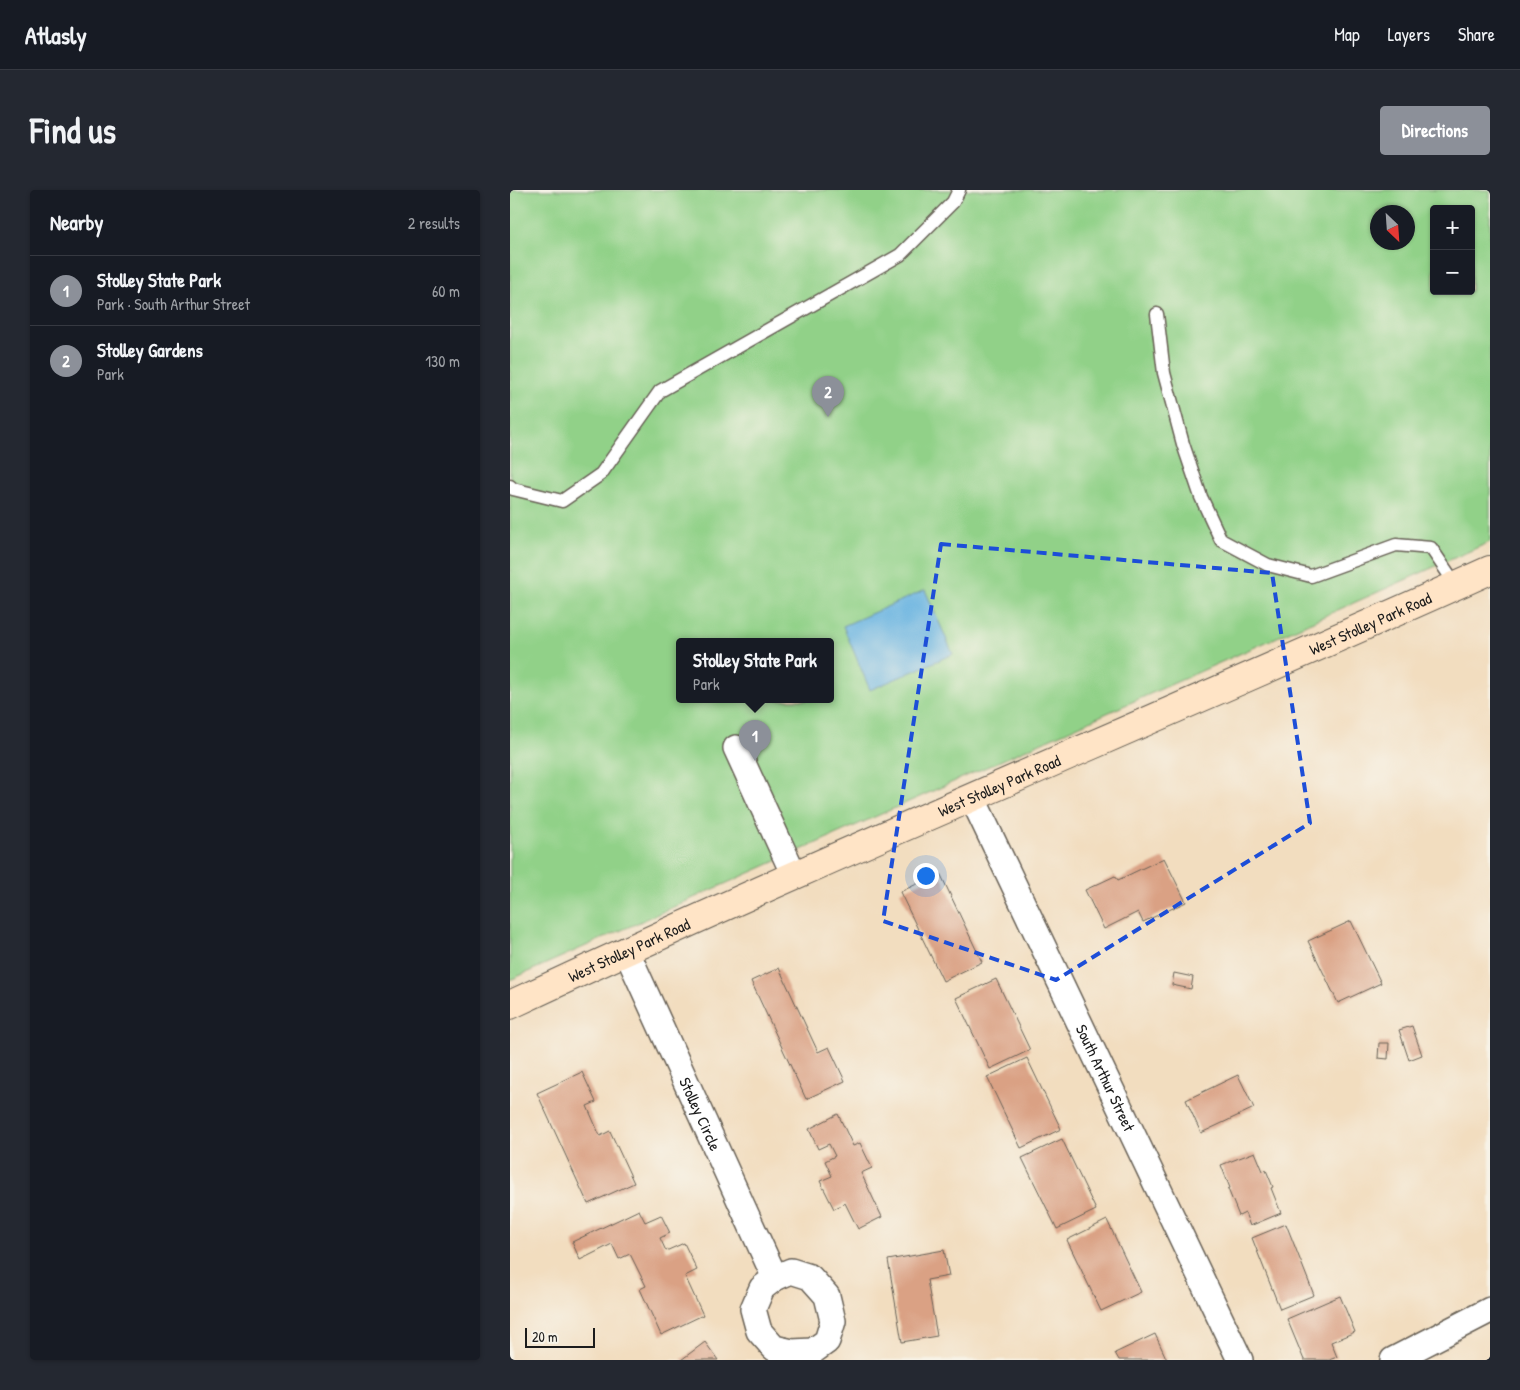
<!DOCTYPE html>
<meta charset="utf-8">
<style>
:root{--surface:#171b24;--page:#242831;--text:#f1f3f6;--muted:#9ea1a6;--line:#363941;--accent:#8c9099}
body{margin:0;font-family:"Patrick Hand",sans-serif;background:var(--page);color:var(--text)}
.controls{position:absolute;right:15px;top:15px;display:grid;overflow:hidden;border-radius:5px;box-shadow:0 1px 4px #0004}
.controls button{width:45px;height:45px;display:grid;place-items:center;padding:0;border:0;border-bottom:1px solid var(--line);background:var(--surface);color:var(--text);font:25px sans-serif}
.compass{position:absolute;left:860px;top:15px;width:45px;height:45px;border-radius:50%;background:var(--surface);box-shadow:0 1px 4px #0004;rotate:155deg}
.scale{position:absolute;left:15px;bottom:12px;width:70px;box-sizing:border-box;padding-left:5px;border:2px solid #1c1c1c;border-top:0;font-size:14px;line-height:18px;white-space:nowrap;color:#1c1c1c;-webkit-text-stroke:4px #f7f3e8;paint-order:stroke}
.you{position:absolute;left:415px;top:685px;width:18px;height:18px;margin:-12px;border:4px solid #fff;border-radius:50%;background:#1a73e8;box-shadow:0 0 0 8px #1a73e833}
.badge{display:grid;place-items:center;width:32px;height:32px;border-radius:50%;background:var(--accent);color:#fff;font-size:16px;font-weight:700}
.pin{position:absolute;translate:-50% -41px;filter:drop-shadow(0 1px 2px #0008)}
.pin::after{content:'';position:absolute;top:26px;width:18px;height:15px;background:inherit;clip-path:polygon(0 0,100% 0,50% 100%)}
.popup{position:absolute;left:166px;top:448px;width:158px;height:65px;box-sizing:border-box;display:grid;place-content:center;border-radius:5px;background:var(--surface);filter:drop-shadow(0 1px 4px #0005);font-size:16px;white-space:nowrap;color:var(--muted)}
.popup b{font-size:19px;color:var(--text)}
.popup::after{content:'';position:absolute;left:50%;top:100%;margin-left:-10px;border:10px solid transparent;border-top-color:var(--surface)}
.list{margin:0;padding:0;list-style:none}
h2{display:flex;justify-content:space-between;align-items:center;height:65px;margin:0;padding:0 20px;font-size:21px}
h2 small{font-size:16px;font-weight:400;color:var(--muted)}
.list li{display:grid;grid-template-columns:32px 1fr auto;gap:15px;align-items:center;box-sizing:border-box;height:70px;padding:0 20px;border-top:1px solid var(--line)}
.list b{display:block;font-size:19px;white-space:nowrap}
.list p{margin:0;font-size:16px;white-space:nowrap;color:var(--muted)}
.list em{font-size:16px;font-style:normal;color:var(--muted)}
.map{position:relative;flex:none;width:980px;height:1170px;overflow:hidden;border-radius:5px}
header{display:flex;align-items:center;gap:30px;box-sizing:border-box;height:70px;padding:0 25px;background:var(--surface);border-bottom:1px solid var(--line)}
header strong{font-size:24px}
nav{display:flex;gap:28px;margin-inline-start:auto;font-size:18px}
.intro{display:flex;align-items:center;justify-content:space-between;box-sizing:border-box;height:120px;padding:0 30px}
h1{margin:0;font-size:35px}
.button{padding:12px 22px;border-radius:5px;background:var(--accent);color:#fff;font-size:18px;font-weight:700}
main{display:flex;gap:30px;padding:0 30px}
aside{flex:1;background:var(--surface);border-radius:5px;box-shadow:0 1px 4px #0004}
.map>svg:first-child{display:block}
.green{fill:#91d188;stroke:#567652;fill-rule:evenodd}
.water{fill:#69b4e1;stroke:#42687e}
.building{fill:#daa184}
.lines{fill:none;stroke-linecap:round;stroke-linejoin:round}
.service-casing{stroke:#676055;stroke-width:15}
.minor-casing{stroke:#676055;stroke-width:28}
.secondary-casing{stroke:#676055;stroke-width:30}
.service{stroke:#fff;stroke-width:12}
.minor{stroke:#fff;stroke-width:25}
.secondary{stroke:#ffe4c6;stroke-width:28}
.marked{fill:none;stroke:#1d4ed8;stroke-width:4;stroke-dasharray:10 6;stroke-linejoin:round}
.labels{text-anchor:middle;stroke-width:5;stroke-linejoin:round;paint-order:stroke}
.street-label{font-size:16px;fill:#1c1c1c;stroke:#f7f3e8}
</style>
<header>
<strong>Atlasly</strong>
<nav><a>Map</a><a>Layers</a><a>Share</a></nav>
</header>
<div class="intro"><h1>Find us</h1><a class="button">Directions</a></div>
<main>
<aside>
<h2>Nearby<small>2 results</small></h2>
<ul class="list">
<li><span class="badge">1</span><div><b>Stolley State Park</b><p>Park · South Arthur Street</p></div><em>60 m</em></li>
<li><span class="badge">2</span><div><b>Stolley Gardens</b><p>Park</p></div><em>130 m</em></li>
</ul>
</aside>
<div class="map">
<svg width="980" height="1170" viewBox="0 0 980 1170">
<rect width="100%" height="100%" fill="#f7f3e8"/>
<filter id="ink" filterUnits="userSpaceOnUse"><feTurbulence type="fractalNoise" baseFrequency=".02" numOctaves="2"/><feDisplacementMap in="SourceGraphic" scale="10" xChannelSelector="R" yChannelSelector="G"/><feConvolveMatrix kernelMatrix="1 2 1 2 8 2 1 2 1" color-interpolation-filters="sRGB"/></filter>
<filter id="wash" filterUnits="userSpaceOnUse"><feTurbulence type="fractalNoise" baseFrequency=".0096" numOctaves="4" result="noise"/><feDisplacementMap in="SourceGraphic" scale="20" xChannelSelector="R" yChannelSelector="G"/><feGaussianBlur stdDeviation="1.12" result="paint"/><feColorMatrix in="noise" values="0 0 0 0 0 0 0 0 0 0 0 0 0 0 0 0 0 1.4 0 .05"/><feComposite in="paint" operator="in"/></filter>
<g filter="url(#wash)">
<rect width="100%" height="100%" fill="#f2ddbf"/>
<!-- green -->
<path class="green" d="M0 0H980V352L0 790ZM924 19H961V101H924ZM868 22H898V52H868ZM170 452H320V510H170Z"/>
<!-- water -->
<path class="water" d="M415 400 443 464 360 500 333 436Z"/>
<g id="blocks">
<!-- building -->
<path class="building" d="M654 668 676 712 633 732 628 722 594 739 575 700 605 686 608 690Z
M430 683 472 772 433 791 390 702Z
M841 731 871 793 828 813 798 751Z
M269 778 308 862 319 857 335 891 296 909 241 791Z
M664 783 683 787 681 799 662 795Z
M486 789 520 860 480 879 446 808Z
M902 836 912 865 899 870 889 840Z
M869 853H879L878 869 868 868Z
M517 868 551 939 511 958 477 887Z
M72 882 86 912 77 916 90 946 100 941 124 993 78 1014 27 903Z
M728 885 744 918 691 943 676 910Z
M328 924 343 956 350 953 362 978 351 983 372 1027 348 1039 335 1013 324 1019 310 991 322 986 315 971 325 966 319 954 308 959 299 939Z
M552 949 586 1020 547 1039 512 968Z
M745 962 753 981 756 980 763 997 761 998 771 1023 740 1036 735 1023 729 1026 718 999 720 998 711 975Z
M129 1020 135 1032 151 1025 160 1043 150 1048 156 1061 174 1053 187 1080 175 1086 193 1125 151 1145 130 1099 136 1096 120 1064 109 1069 102 1054 70 1070 62 1052Z
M597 1030 631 1102 591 1121 557 1050Z
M776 1034 804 1105 770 1119 742 1048Z
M434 1060 439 1086 417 1090 427 1146 392 1152 378 1070Z
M830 1106 845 1142 821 1152 827 1167 819 1170H794L777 1129Z
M645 1144 657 1170H609L605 1163Z
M195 1152 208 1170H171Z"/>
</g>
</g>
<g filter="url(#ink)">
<use href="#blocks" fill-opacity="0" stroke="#676055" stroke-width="1"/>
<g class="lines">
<defs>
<path id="service" d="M647 124 654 183 673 254 691 307 711 350 758 375 801 386 886 355 921 358 946 395
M0 296 3 299 52 311 91 284 150 201 390 65 443 12 449 0"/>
<g id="minor">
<path d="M226 558 284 685"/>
<path id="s1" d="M462 607 730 1170"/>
<path id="s2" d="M116 760 265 1088"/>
<path d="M281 1081 300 1087 317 1106 323 1131 317 1151 303 1161 282 1162 264 1158 249 1141 243 1119 252 1098 265 1088Z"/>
<path d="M883 1170 980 1120"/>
</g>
<g id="secondary">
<path id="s3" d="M0 815C323 663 654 527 980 380"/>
</g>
</defs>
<!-- service casing -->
<use href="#service" class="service-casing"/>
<!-- minor casing -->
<use href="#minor" class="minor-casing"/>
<!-- secondary casing -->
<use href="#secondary" class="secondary-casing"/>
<!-- service -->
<use href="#service" class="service"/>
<!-- minor -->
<use href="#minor" class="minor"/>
<!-- secondary -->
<use href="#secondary" class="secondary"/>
</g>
</g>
<!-- marked area -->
<path class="marked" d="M431 354 762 383 800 633 546 790 373 731Z"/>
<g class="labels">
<!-- street labels -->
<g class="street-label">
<text dy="6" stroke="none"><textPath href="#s3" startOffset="941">West Stolley Park Road</textPath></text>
<text dy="6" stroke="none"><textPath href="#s3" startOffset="536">West Stolley Park Road</textPath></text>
<text dy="6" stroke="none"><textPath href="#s3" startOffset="131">West Stolley Park Road</textPath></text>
<text dy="6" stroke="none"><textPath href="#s1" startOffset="311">South Arthur Street</textPath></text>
<text dy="6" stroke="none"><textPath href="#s2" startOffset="180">Stolley Circle</textPath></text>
</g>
</g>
</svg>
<div class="controls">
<button>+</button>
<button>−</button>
</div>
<svg class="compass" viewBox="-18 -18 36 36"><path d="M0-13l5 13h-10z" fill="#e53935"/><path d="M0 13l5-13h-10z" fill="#9ea1a6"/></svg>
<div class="scale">20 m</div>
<div class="you"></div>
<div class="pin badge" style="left:245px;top:571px">1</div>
<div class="popup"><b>Stolley State Park</b>Park</div>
<div class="pin badge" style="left:318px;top:227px">2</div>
</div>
</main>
